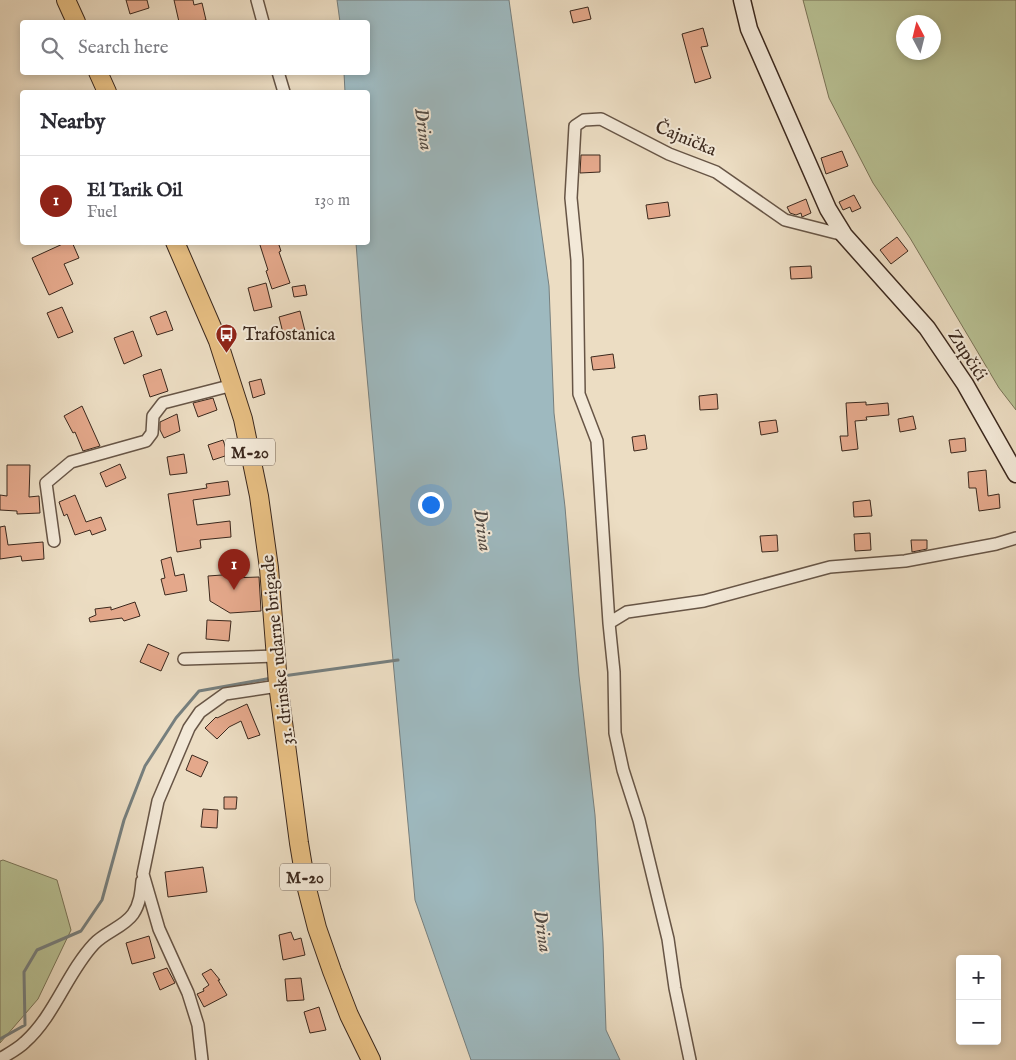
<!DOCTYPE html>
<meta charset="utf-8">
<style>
:root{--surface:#fff;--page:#f2f2f3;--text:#2b2b33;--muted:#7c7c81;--line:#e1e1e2;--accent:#8f2418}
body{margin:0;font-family:"IM FELL English",serif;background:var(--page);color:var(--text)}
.controls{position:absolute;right:15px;bottom:15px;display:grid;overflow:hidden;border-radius:5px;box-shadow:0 2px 8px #0003}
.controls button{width:45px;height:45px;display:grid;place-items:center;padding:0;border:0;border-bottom:1px solid var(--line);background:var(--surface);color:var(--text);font:25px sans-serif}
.compass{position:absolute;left:896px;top:15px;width:45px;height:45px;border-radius:50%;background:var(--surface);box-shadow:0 2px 8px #0003;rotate:353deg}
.you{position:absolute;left:430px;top:504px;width:18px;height:18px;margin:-12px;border:4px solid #fff;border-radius:50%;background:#1a73e8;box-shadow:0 0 0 8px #1a73e833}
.badge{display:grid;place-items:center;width:32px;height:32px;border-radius:50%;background:var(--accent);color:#fff;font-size:16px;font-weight:700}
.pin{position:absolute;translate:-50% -41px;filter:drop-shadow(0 1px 2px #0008)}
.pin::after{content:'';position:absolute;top:26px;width:18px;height:15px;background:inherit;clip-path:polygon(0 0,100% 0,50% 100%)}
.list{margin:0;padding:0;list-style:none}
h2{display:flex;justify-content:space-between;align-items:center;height:65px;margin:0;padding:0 20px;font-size:21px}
h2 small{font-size:16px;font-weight:400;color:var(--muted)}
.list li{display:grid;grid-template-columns:32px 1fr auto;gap:15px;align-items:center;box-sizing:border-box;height:90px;padding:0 20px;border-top:1px solid var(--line)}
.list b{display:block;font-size:19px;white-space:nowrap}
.list p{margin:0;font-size:16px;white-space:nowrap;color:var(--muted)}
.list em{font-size:16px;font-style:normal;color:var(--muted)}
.icon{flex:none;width:28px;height:28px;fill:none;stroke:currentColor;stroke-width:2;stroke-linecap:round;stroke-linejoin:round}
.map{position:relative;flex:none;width:1016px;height:1060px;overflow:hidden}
.search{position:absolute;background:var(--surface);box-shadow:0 2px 8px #0003;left:20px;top:20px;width:350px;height:55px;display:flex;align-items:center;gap:12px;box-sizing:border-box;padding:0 18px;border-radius:5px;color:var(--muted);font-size:19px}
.panel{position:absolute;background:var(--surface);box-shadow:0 2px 8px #0003;left:20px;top:90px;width:350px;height:155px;border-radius:5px}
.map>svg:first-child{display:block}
.green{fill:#b8c194;stroke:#7a7458;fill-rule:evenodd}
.water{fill:#9eb9bf;stroke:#767f7e}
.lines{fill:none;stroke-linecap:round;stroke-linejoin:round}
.stream{stroke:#767f7e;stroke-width:3}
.building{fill:#e4a88b;stroke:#3b281d}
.street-casing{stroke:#675546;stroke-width:14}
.secondary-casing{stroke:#3b281d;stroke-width:19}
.primary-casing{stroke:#3b281d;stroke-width:20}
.street{stroke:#f3e9d8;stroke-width:11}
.secondary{stroke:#f3e9d8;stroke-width:16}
.primary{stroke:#e6be82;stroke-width:18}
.labels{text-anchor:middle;stroke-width:4;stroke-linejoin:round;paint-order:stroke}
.shield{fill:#f3e9d8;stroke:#726255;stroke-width:1}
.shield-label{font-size:16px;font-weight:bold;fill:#3b281d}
.street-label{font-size:18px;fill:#3b281d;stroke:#f3e9d8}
.poi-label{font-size:18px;fill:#3b281d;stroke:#f3e9d8;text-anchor:start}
.water-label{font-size:19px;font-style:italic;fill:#544c46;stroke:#f3e9d8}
</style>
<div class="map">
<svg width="1016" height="1060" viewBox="0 0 1016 1060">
<rect width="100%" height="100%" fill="#ecddc3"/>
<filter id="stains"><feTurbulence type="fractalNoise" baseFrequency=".004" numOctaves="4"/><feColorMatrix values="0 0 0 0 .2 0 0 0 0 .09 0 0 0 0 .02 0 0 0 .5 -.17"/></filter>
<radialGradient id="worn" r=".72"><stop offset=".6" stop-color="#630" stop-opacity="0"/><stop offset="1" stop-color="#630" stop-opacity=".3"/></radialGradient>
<!-- green -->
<path class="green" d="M803 0H1016V410L999 388 910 238 873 183 829 98ZM904 22H934V52H904Z
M3 860 57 880 71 930 38 999 0 1043V861Z"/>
<!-- water -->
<path class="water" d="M337 0H509L549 286 554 413 565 507 579 676 595 815 603 942 606 1030 620 1060H471L415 900 362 322 356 243 368 242V92H345L344 73 368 72V22H340Z"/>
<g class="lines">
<!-- stream -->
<path class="stream" d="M283 676 398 660
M0 1039 25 1025 24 972 37 950 81 931 102 900 124 820 145 766 176 718 199 691 272 678"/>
</g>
<!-- building -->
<path class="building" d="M126 0H147L149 8 130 14Z
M174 0H193L194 5 202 3 206 20 193 22H179Z
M588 7 591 19 573 23 570 11Z
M703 28 708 46 701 47 711 78 695 83 682 34Z
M842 151 848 166 826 174 821 158Z
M581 155H600V172L580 173Z
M854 195 861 208 852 212 850 207 843 210 839 202Z
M806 199 811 213 802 217 801 213 796 215 790 213 787 207Z
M668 202 670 216 648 219 646 205Z
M897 237 908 251 891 264 880 250Z
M67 242H72L79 258 64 264 73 284 49 295 32 258Z
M259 242H278L281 251 279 252 290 283 272 289 266 271 268 270Z
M811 266 812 278 791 279 790 267Z
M266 283 272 307 254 311 248 288Z
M305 285 307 295 294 297 292 287Z
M62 307 73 332 58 338 47 313Z
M166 311 173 330 157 335 150 317Z
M300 311 305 331 284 337 279 317Z
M133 331 142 356 124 364 114 338Z
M613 354 615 368 593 370 591 357Z
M161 369 168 391 150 397 143 375Z
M261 379 265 394 253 398 249 382Z
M717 394 718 409 700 410 699 396Z
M213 398 217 410 198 417 193 403Z
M866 402V405L888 403 889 415 866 417 867 420 855 421 858 449 842 451 840 436H848L846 403Z
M82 406 100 446 83 451 75 432 73 433 64 416Z
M177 414 180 431 164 438 160 430V422Z
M913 416 916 429 900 432 898 419Z
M776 420 778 432 761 435 759 422Z
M645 435 647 449 634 451 632 437Z
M965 438 966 451 951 453 949 440Z
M223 440 228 455 213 460 208 445Z
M184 454 187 473 170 475 167 457Z
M120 464 126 478 106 487 100 473Z
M7 465H30L29 497 39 496 40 513 17 514V511L0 510V495L7 496Z
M986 470 988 496 999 494 1000 508 979 511 976 488H969L968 472Z
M228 481 230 495 193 500 197 525 230 521 231 537 200 540 201 548 177 552 168 494 207 488 206 484Z
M75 495 86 522 101 517 106 530 92 535 90 530 75 535 67 514 64 516 59 502Z
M870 500 872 516 854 517 853 502Z
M5 526 8 545 43 542 44 559 22 561 21 556 0 559V527Z
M870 533 871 550 855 551 854 534Z
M777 535 778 551 762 552 760 536Z
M911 540H927V549L912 552Z
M171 557 175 576 184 574 187 591 165 595 161 579 165 578 161 560Z
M222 575 231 578 259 577 261 611 230 613 210 601 208 576Z
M135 602 140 616 124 621 122 618 90 622 89 618 96 615 95 609 111 607V610Z
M207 620 231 621 229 641 206 639Z
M148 644 169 653 161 671 140 662Z
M247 704 260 735 248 739 241 721 229 727 217 739 205 728 216 717 217 718Z
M192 755 208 762 201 777 186 770Z
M224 797H237L236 809H224Z
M203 809 218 810 217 828 201 827Z
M203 867 207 892 168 897 165 872Z
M291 932 294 940 301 938 305 955 283 960 279 935Z
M149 936 155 958 132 964 126 943Z
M167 968 175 983 160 990 153 973Z
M211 969 220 980H218L227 995 204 1007 197 994 204 991 203 989 209 985 202 974Z
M301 978 304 1000 287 1001 285 979Z
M319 1007 326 1030 310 1033 304 1012Z"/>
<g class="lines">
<defs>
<path id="street" d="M257 0 263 22
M278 72 284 92
M54 541 46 483 71 462 146 441 152 433 153 416 163 403 233 385
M609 623 597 441 579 394 577 260 571 198 575 126 584 120 601 119 669 154 716 172 785 220 844 235
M184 659 276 656
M0 1059C8 1054 18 1049 25 1042 55 1015 67 973 94 944 105 932 124 927 133 914 140 904 141 892 142 881
M202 1060 198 1025 188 993 159 929 143 874 158 801 189 728 200 712 225 694 278 686
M690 1060 675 988 668 939 639 820 623 770 615 733 614 672 609 623 627 612 704 601 830 567 905 561 996 544 1016 538"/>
<path id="secondary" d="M742 0 749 29 828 209 844 235 927 328 965 384 1016 474"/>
<path id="primary" d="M66 0 76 22
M98 72 107 92
M175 242 218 341 243 419 259 496 269 568 278 684 299 843 306 885 317 928 332 971 349 1015 371 1060"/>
</defs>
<!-- street casing -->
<use href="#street" class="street-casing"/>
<!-- secondary casing -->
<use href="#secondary" class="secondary-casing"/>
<!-- primary casing -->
<use href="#primary" class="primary-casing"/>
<!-- street -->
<use href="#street" class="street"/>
<!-- secondary -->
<use href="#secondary" class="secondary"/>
<!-- primary -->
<use href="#primary" class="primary"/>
</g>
<!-- icons -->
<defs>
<symbol id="bus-pin" viewBox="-11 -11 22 30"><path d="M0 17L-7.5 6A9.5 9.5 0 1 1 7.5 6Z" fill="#8f2418" stroke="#f3e9d8"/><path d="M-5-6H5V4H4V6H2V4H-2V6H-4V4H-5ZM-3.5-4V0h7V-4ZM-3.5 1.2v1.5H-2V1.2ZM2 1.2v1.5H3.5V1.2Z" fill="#fff"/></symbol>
</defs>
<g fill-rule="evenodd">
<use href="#bus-pin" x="214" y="322" width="25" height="34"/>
</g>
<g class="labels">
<!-- shield labels -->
<g class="shield">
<rect x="225" y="438.5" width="50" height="27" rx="4"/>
<rect x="280" y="863.5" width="50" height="27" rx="4"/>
</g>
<g class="shield-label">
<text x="250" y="458">M-20</text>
<text x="305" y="883">M-20</text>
</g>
<!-- street labels -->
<g class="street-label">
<text transform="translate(686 138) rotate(23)" y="6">Čajnička</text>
<text transform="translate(968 355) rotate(57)" y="6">Zupčići</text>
<text transform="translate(277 650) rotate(-96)" y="6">31. drinske udarne brigade</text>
</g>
<!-- poi labels -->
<g class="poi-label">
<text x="243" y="340">Trafostanica</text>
</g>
<!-- water labels -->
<g class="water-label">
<text transform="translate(425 129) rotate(82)" y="7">Drina</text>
<text transform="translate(484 530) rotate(82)" y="7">Drina</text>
<text transform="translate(544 931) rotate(82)" y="7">Drina</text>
</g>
</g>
<rect width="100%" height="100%" filter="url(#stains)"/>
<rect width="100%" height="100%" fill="url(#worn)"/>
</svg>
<div class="controls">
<button>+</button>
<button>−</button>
</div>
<svg class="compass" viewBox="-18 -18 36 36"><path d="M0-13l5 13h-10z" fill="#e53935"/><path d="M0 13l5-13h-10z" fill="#7c7c81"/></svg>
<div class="you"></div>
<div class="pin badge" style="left:234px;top:590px">1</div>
<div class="search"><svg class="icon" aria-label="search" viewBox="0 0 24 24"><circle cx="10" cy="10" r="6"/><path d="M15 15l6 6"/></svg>Search here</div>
<section class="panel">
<h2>Nearby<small></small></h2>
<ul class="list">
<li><span class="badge">1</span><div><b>El Tarik Oil</b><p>Fuel</p></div><em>130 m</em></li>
</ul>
</section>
</div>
